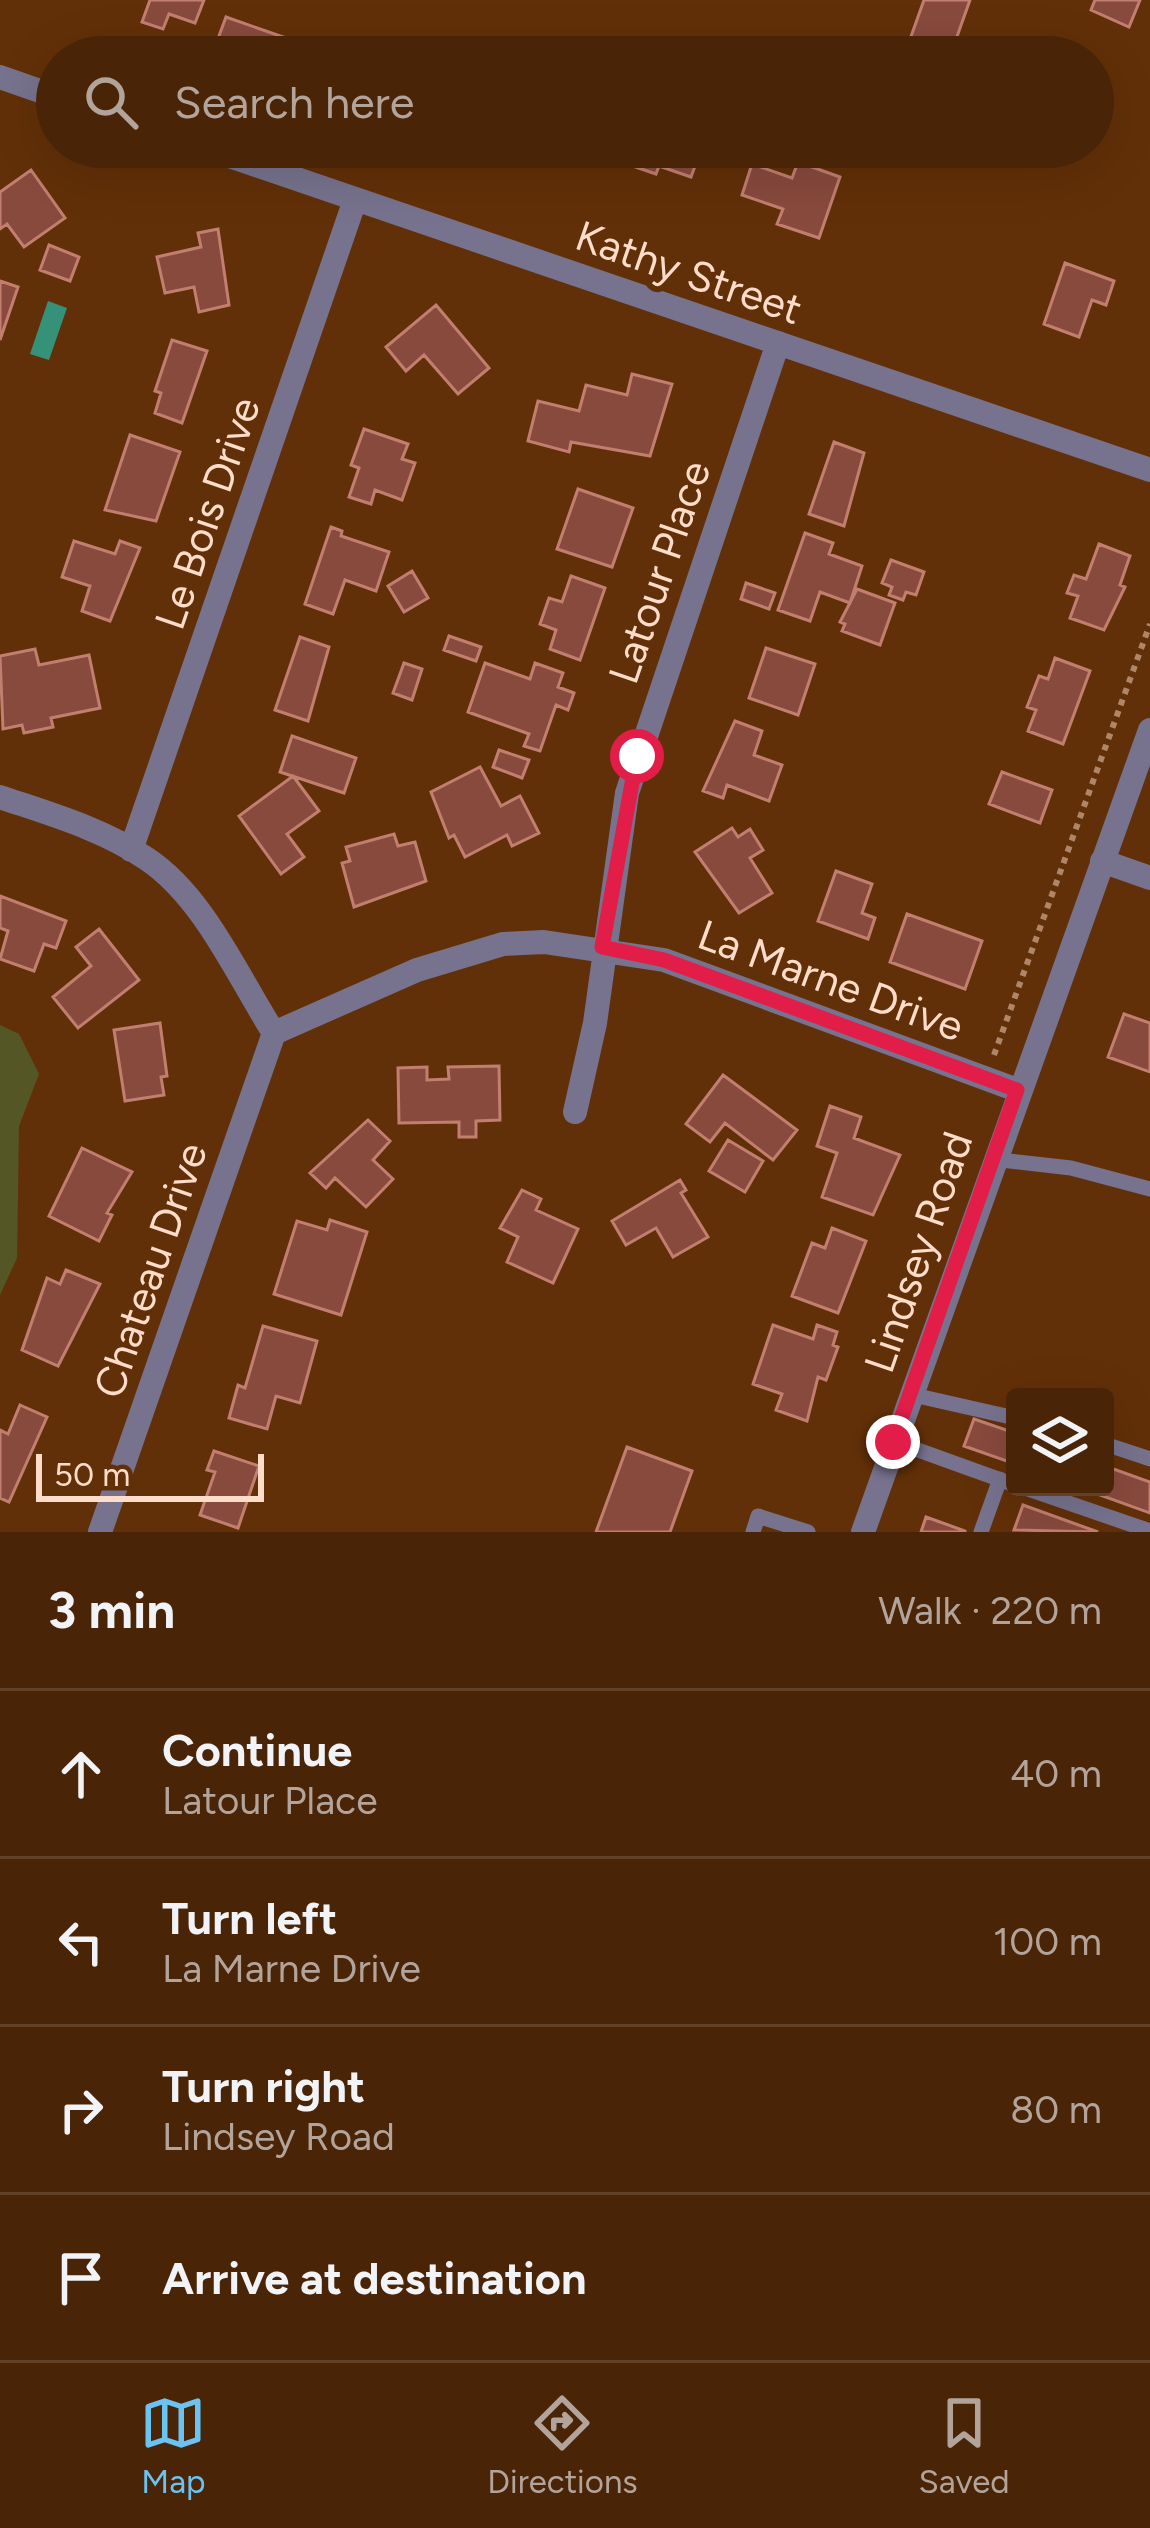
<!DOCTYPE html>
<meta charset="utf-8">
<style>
:root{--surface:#4a2406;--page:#512c10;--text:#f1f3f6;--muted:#b2a49b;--line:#614128;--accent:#6ac3f1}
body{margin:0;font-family:Figtree,sans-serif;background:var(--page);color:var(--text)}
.controls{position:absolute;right:36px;bottom:36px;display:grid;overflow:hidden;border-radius:12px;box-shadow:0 12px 48px #0002}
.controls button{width:108px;height:108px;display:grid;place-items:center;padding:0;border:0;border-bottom:3px solid var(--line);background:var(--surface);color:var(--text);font:60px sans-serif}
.scale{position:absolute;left:36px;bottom:30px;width:228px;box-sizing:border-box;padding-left:12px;border:6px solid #fdddca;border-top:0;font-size:33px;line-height:42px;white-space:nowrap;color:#fdddca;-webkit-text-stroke:9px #623008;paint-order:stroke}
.stop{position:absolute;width:36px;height:36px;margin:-27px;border:9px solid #e11d48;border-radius:50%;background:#fff}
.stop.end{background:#e11d48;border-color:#fff;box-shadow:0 3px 12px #0008}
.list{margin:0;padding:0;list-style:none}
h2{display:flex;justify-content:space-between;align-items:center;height:156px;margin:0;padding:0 48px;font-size:51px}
h2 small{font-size:39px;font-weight:400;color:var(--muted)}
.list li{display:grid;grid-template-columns:78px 1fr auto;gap:36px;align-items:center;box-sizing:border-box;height:168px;padding:0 48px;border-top:3px solid var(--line)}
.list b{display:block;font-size:45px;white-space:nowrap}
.list p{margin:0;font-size:39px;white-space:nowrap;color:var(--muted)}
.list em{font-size:39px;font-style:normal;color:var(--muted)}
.icon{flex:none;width:66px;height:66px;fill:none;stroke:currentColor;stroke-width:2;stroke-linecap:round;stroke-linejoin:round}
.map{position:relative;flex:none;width:1150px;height:1532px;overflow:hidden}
.search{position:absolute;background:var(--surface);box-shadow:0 12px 48px #0002;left:36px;right:36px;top:36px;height:132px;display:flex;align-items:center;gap:30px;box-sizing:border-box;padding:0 42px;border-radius:66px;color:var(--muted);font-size:45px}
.sheet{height:828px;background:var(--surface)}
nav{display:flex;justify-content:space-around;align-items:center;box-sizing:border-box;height:168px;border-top:3px solid var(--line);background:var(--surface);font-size:33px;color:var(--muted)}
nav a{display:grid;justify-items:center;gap:6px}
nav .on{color:var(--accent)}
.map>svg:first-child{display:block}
.green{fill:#545725}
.water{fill:#369179}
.building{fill:#884a3d;stroke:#c27f70;stroke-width:3}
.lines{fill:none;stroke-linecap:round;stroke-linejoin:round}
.path{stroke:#af8668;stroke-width:6;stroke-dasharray:6 6;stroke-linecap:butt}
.lane{stroke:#77738e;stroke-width:15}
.street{stroke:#77738e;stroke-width:24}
.route{stroke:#e11d48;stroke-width:15}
.labels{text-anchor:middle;stroke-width:12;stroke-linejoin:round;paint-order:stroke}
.street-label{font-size:42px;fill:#fdddca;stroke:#623008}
</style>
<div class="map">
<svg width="1150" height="1532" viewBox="0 0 1150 1532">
<rect width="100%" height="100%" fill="#623008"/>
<!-- green -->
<path class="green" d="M0 1025 19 1034 39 1074 19 1126 17 1258 0 1295Z"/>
<!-- water -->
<path class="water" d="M48 301 67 308 49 360 30 354Z"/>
<!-- building -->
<path class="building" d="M150 0H204L195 23 169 14 163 29 142 22Z
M924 0H970L954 45 980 57H928L930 50 909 42Z
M1095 0H1140L1129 27 1091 10Z
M226 17 286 38 279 57H245L216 44Z
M328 39 378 57H322Z
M603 147H702L691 177 659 166 656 174 624 163 627 155Z
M798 162 840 177 819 238 777 224 783 209 742 195 752 164 792 178Z
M31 170 65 218 24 247 7 224 0 229V192Z
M218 229 229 305 199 312 194 287 165 293 157 257 201 247 198 233Z
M49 245 79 257 70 281 40 270Z
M1065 263 1114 281 1106 305 1092 300 1079 337 1044 324Z
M0 281 18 287 0 340Z
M436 305 489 368 458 394 424 355 406 371 386 347Z
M172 340 207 351 182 423 155 413 161 393 155 391Z
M632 374 672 384 650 456 571 442 569 452 528 441 538 401 579 411 586 385 627 395Z
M364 429 408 444 402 459 415 463 402 500 375 490 371 504 349 497 359 468 351 465Z
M130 435 180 452 156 521 105 510Z
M834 442 864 453 844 526 809 514Z
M578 489 633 508 612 567 557 549Z
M331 527 342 531 341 536 389 552 376 591 345 580 333 614 305 604Z
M805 533 833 543 829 554 862 566 850 603 820 592 810 621 778 610Z
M74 541 115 554 120 541 140 548 110 621 82 611 90 586 62 577Z
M1099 544 1130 556 1120 585 1125 587 1104 630 1070 618 1078 596 1067 593 1074 575 1086 579Z
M891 560 924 572 916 595 906 592 903 600 889 595 892 587 882 583Z
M412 571 428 598 404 612 388 586Z
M571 576 605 588 580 660 550 649 556 630 540 624 549 598 562 602Z
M746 583 775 593 769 609 741 599Z
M857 589 895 603 880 645 842 631 845 624 840 622Z
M449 636 481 647 476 661 444 650Z
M300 637 329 647 308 721 275 710Z
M766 648 815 664 798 715 749 698Z
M35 649 39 665 89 655 100 708 51 718 53 727 24 733 22 725 3 729 0 656Z
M1055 658 1090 671 1063 744 1028 731 1036 710 1027 707 1039 676 1048 679Z
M404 663 422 669 412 700 393 693Z
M485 663 530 679 535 663 563 673 558 687 574 693 568 710 556 705 540 751 524 746 529 734 468 712Z
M735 721 762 731 754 755 782 765 769 801 727 785 723 798 703 791Z
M292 736 356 758 344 793 280 772Z
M499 750 529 760 522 778 493 767Z
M480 767 501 806 520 796 539 833 512 846 507 835 465 857 454 835 449 838 431 792Z
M1002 772 1052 790 1040 823 989 804Z
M293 776 319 811 287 834 304 857 281 874 239 816Z
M732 828 738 837 750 829 763 850 750 858 772 893 739 913 695 852Z
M394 834 398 846 415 842 426 881 354 907 342 863 350 861 346 847Z
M836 871 872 884 862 913 875 918 868 939 818 921Z
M0 896 66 921 56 948 44 944 34 971 0 959 8 931 0 928Z
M907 914 982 941 965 989 890 962Z
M99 929 139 980 78 1028 53 997 91 966 76 947Z
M1124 1014 1150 1023V1072L1108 1057Z
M160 1023 167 1076 161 1077 164 1095 125 1101 114 1030Z
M499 1066 500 1120 476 1121V1137H459V1122L399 1123 398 1068 427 1067V1080L449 1079 448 1067Z
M723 1075 797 1130 773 1160 725 1123 710 1142 686 1124Z
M830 1106 861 1117 854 1138 900 1155 873 1215 822 1197 837 1153 817 1146Z
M368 1120 390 1141 373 1160 393 1179 366 1207 335 1178 326 1188 310 1173Z
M728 1140 763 1161 745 1192 709 1171Z
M82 1148 132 1172 107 1213 112 1215 99 1241 49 1216Z
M680 1180 686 1190 681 1193 708 1237 673 1257 656 1228 626 1245 612 1221Z
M522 1190 541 1199 536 1210 578 1229 553 1283 507 1262 518 1237 500 1228Z
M330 1220 367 1232 341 1315 274 1294 297 1221 327 1230Z
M832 1228 866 1241 838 1313 792 1296 812 1243 825 1248Z
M66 1270 100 1284 58 1366 22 1350 47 1278 60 1284Z
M773 1325 813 1339 817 1325 837 1332 833 1345 838 1347 826 1380 818 1377 807 1421 776 1410 782 1394 753 1384Z
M263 1326 317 1341 300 1403 276 1396 267 1429 229 1418 238 1385 245 1388Z
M20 1405 47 1417 9 1502 0 1498V1430L8 1434Z
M974 1419 1015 1433V1464L964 1446Z
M627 1447 692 1471 670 1532H596Z
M214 1451 259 1466 238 1528 200 1515 215 1472 207 1470Z
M1105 1466 1150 1482V1513L1078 1487H1105Z
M1023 1505 1098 1532 1014 1530Z
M926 1517 965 1531V1532H921Z"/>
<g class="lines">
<!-- path -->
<path class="path" d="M994 1055 1150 624"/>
<!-- lane -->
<path class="lane" d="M992 1159 1071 1168 1150 1189
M909 1394 1015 1418
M893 1441 1015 1485
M1105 1444 1150 1459
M1022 1487 1150 1531
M753 1532 758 1516 808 1532
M981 1532 1000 1479"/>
<!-- street -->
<path class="street" d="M0 77 57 97
M203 147 1150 470
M0 797C50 814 103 829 147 859 204 897 238 977 274 1033
M131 850 355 200
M1102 861 1150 878
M274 1033 417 970 503 944 544 942 664 960 1017 1090
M575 1112 595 1023 627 793 778 343
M100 1532 274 1033
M863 1532 1150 730"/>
</g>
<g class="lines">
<!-- route -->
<path class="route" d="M637 756 602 947 664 960 1017 1090 893 1442"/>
</g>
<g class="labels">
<!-- street labels -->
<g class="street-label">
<text transform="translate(689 272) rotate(19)" y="15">Kathy Street</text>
<text transform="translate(207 513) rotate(-71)" y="15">Le Bois Drive</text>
<text transform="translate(659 572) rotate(-71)" y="15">Latour Place</text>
<text transform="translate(831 980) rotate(20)" y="15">La Marne Drive</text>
<text transform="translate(918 1252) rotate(-71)" y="15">Lindsey Road</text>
<text transform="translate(150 1270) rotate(-71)" y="15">Chateau Drive</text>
</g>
</g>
</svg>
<div class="controls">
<button><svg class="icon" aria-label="layers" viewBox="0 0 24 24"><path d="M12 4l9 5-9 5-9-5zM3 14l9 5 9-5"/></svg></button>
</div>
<div class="scale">50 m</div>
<div class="stop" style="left:637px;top:756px"></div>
<div class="stop end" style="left:893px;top:1442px"></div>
<div class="search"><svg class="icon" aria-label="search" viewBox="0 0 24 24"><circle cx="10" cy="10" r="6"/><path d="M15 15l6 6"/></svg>Search here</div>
</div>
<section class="sheet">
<h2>3 min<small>Walk · 220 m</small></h2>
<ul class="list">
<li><svg class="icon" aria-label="ahead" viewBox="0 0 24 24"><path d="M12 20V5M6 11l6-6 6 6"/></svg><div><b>Continue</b><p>Latour Place</p></div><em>40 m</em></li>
<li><svg class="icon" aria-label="left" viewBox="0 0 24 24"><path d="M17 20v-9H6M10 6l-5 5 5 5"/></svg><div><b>Turn left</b><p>La Marne Drive</p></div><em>100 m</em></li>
<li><svg class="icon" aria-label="right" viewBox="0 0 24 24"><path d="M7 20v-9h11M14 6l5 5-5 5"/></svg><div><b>Turn right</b><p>Lindsey Road</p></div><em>80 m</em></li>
<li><svg class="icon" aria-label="arrive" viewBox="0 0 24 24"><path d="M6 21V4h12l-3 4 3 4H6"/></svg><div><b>Arrive at destination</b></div></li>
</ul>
</section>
<nav>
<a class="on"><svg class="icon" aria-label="map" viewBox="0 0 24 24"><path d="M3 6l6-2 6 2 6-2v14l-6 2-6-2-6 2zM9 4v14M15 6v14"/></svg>Map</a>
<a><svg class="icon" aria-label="directions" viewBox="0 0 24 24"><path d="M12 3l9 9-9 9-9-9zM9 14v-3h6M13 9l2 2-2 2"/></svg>Directions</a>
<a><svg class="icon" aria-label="saved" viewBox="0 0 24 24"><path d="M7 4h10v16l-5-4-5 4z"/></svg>Saved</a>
</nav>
